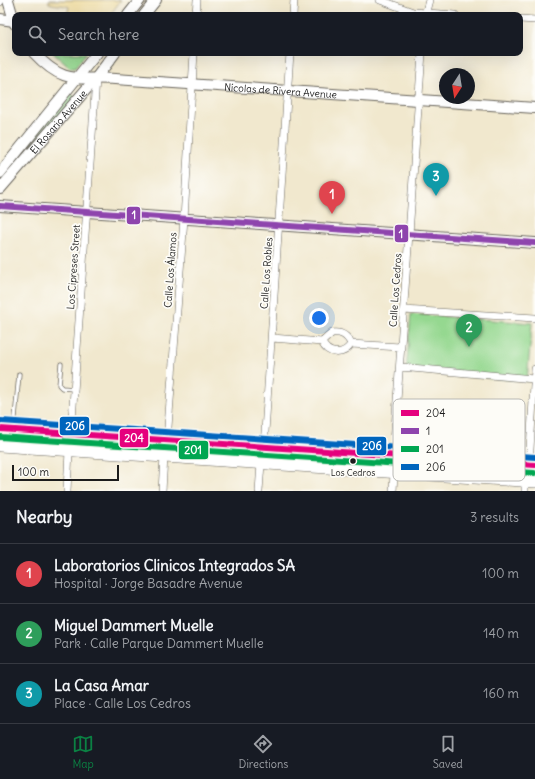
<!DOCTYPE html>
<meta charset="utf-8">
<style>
:root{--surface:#171b24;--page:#20242c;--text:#f1f3f6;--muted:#9ea1a6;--line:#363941;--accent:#0b8043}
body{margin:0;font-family:Delius,sans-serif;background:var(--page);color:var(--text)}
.compass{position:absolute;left:439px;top:68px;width:36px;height:36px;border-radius:50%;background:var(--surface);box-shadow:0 4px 16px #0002;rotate:192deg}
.scale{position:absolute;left:12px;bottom:10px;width:107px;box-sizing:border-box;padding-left:4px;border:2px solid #1c1c1c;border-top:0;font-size:11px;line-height:14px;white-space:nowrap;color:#1c1c1c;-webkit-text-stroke:3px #fdfcf7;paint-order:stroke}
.you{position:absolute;left:319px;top:318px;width:14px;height:14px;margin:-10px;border:3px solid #fff;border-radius:50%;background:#1a73e8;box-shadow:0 0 0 6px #1a73e833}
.badge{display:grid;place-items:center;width:26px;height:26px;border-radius:50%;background:var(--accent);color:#fff;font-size:13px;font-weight:700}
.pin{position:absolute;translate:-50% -33px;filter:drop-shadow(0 1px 2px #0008)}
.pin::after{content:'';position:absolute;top:21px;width:14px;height:12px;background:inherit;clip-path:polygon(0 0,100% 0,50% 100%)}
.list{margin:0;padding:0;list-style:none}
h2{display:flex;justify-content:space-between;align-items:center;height:52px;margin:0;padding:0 16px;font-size:17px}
h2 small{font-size:13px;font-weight:400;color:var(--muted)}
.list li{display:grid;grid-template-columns:26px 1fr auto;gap:12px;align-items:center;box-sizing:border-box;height:60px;padding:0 16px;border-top:1px solid var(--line)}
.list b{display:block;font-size:15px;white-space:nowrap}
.list p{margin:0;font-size:13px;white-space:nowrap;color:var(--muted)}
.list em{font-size:13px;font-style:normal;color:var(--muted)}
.icon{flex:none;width:22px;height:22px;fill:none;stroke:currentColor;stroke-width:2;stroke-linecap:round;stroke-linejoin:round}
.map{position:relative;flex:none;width:535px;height:491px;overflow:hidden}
.search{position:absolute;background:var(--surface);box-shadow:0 4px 16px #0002;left:12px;right:12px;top:12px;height:44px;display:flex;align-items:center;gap:10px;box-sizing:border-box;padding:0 14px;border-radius:8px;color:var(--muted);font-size:15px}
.sheet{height:232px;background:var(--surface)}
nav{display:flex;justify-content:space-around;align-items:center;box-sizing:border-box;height:56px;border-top:1px solid var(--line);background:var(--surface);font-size:11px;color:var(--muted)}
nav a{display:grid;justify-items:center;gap:2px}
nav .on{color:var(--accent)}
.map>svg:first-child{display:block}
.green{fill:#95d890;stroke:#587a56}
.sand{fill:#eeda9e;stroke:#857b5d}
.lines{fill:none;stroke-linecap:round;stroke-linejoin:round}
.lane-casing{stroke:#67635a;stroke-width:5}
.street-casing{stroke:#67635a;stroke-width:8}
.secondary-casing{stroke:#67635a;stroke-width:12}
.primary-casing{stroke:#67635a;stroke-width:12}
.lane{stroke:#fff;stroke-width:3.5}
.street{stroke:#fff;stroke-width:7}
.secondary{stroke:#fff;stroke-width:10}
.primary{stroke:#fff;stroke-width:11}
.bus-1-casing{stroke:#fdfcf7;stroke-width:9}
.bus-2-casing{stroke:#fdfcf7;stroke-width:9}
.bus-3-casing{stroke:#fdfcf7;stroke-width:9}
.bus-4-casing{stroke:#fdfcf7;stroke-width:9}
.bus-1{stroke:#e5007d;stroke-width:6}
.bus-2{stroke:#8e44ad;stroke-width:6}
.bus-3{stroke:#00a651;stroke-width:6}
.bus-4{stroke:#0065bd;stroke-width:6}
.bus-dot{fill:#1c1c1c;stroke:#fdfcf7;stroke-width:1.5}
.labels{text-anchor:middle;stroke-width:3.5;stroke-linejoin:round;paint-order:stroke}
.bus-label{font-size:9px;fill:#1c1c1c;stroke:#fdfcf7}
.street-label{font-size:10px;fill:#1c1c1c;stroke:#fdfcf7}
.key{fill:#fdfcf7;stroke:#bab9b5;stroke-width:1}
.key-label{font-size:11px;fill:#1c1c1c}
.line-badge{stroke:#fdfcf7;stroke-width:1.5}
.badge-label{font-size:11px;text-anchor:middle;font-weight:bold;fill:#fff}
</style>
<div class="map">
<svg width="535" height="491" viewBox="0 0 535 491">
<rect width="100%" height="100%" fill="#fdfcf7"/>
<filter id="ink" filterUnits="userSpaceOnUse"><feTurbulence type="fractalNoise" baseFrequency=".025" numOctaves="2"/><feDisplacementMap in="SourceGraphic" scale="8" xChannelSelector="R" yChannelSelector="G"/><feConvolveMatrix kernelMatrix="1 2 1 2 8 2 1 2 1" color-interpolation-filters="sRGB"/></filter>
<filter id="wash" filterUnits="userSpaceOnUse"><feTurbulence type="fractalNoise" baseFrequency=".012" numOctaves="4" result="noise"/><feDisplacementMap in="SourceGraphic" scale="16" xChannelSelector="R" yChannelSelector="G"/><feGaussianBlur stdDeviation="0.9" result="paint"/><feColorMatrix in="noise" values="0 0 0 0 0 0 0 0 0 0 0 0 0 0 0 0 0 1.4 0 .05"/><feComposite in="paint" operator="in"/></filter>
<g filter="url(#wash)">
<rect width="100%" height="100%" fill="#f1e8ce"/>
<!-- green -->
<path class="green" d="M53 53H86L75 68H70Z
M70 93 76 98 7 178 2 173Z
M411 314 532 323 527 381 406 371Z
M0 433 201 447 204 453 154 448 146 451 0 441Z
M222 453 280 456 286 454 535 470V477L221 456Z"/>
<!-- sand -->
<path class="sand" d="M49 0H121L110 15H67L69 7C62 4 56 6 49 3Z"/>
</g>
<g filter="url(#ink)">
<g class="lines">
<defs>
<path id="lane" d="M61 364 59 385 62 388 74 389
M14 429 19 374"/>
<path id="street" d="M380 0 413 12 455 15
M0 2 1 0
M196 15 197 0
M293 15 294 0
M425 15 429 0
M520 19 535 20
M403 310 535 318
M332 333C341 332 347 335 351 344 344 356 327 355 322 342Z
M272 338 322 342
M351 344 400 347
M400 367 534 379
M71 434 96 79
M167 440 184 219 194 53
M264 447 290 53
M393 456 422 53
M529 465 535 369
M67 491 69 451
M162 491 164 457
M259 491 261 464
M393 491 394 473
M525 491V482"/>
<g id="secondary">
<path d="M8 0 15 24"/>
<path d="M128 15 140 0"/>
<path d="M144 15 156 0"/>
<path d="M0 19 14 21"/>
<path id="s1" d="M34 53C64 85 76 77 115 79L535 108"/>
<path d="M0 173 97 53"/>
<path id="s2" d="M0 189 96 78 115 53"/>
<path d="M0 206 535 243"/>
</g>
<path id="primary" d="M0 429 535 465
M0 446 535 482"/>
</defs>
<!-- lane casing -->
<use href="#lane" class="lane-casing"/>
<!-- street casing -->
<use href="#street" class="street-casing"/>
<!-- secondary casing -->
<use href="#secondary" class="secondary-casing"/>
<!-- primary casing -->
<use href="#primary" class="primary-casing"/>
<!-- lane -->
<use href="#lane" class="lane"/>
<!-- street -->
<use href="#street" class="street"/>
<!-- secondary -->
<use href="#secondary" class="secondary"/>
<!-- primary -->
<use href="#primary" class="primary"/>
<defs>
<path id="bus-1" d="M0 429 535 465"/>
<path id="bus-2" d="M0 206 535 243"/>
<path id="bus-3" d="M0 437 534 473"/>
<path id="bus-4" d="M1 421 535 457"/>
</defs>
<!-- bus-1 casing -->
<use href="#bus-1" class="bus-1-casing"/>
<!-- bus-2 casing -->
<use href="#bus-2" class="bus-2-casing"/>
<!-- bus-3 casing -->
<use href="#bus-3" class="bus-3-casing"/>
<!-- bus-4 casing -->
<use href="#bus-4" class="bus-4-casing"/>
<!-- bus-1 -->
<use href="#bus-1" class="bus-1"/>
<!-- bus-2 -->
<use href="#bus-2" class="bus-2"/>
<!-- bus-3 -->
<use href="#bus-3" class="bus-3"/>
<!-- bus-4 -->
<use href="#bus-4" class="bus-4"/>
</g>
</g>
<!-- markers -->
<circle class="bus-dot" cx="353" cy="461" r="3.5"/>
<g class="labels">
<!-- bus labels -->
<g class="bus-label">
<text x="353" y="476">Los Cedros</text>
</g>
<!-- street labels -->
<g class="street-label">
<text dy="4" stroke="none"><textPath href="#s1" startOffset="255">Nícolas de Rivera Avenue</textPath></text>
<text dy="4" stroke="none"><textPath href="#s2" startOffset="89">El Rosario Avenue</textPath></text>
<text transform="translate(73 267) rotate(-86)" y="4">Los Cipreses Street</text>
<text transform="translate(170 270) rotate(-86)" y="4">Calle Los Álamos</text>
<text transform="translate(266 273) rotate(-86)" y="4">Calle Los Robles</text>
<text transform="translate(395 290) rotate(-86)" y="4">Calle Los Cedros</text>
</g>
</g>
<!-- legend -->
<rect x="393" y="399" width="132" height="82" rx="6" class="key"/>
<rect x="401" y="410" width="18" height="6" fill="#e5007d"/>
<rect x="401" y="428" width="18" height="6" fill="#8e44ad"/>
<rect x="401" y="446" width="18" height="6" fill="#00a651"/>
<rect x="401" y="464" width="18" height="6" fill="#0065bd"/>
<g class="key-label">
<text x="426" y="417">204</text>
<text x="426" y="435">1</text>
<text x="426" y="453">201</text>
<text x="426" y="471">206</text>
</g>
<g class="line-badge">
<rect x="126" y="206" width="15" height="19" rx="4" fill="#8e44ad"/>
<rect x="394" y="224" width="15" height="19" rx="4" fill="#8e44ad"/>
<rect x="59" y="416" width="31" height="20" rx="4" fill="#0065bd"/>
<rect x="119" y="428" width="30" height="20" rx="4" fill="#e5007d"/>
<rect x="356" y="436" width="31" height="20" rx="4" fill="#0065bd"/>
<rect x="178" y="440" width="31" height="20" rx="4" fill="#00a651"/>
</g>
<g class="badge-label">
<text x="134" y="219">1</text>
<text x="401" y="238">1</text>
<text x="75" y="430">206</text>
<text x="134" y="442">204</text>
<text x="372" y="450">206</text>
<text x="193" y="454">201</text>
</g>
</svg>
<svg class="compass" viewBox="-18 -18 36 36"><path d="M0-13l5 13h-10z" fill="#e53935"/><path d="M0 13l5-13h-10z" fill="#9ea1a6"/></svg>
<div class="scale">100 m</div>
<div class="you"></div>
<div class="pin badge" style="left:332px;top:214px;background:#e0444e">1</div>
<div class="pin badge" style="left:469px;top:347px;background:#2e9e5b">2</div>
<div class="pin badge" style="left:436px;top:196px;background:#0f9aa8">3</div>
<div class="search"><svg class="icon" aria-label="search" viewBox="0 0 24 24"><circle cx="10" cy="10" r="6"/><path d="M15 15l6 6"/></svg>Search here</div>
</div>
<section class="sheet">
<h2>Nearby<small>3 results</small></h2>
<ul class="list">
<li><span class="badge" style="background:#e0444e">1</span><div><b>Laboratorios Clinicos Integrados SA</b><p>Hospital · Jorge Basadre Avenue</p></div><em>100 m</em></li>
<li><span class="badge" style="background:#2e9e5b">2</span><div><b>Miguel Dammert Muelle</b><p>Park · Calle Parque Dammert Muelle</p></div><em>140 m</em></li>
<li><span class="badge" style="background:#0f9aa8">3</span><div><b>La Casa Amar</b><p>Place · Calle Los Cedros</p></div><em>160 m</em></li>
</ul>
</section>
<nav>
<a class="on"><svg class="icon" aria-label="map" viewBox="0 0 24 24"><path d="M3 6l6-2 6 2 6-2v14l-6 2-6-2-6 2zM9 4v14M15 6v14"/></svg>Map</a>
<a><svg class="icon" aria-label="directions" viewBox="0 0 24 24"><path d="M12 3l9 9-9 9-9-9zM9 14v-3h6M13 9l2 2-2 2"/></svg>Directions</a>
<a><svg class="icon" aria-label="saved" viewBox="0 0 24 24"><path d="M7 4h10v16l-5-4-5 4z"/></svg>Saved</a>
</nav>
